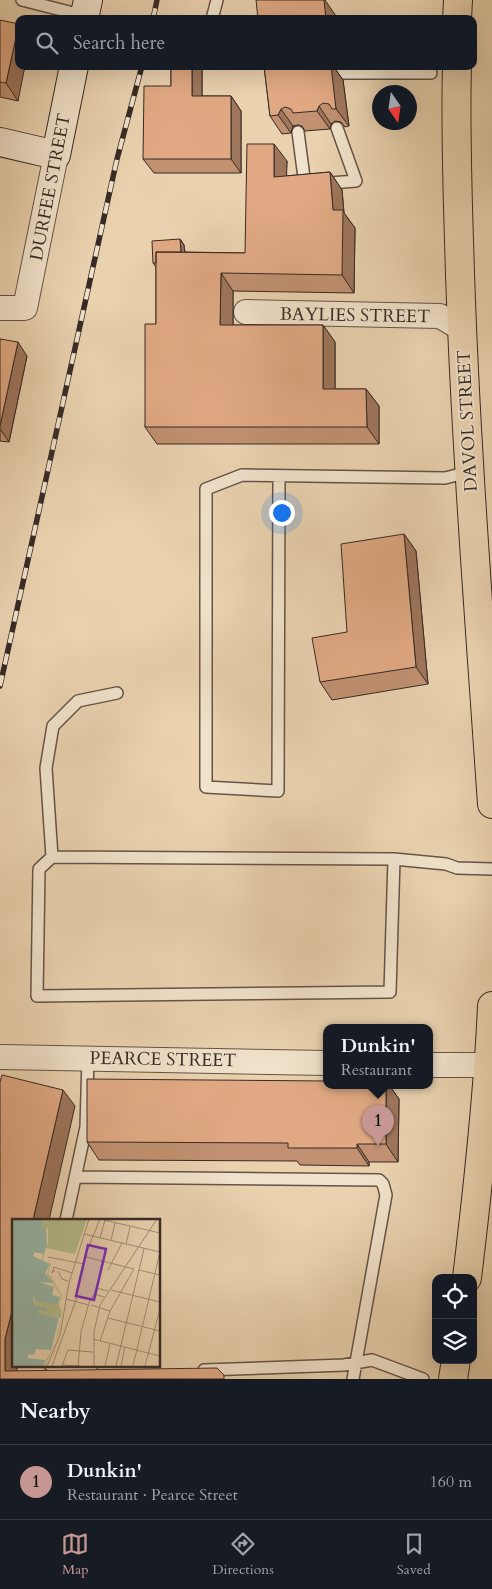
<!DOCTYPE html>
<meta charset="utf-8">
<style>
:root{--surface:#171b24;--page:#242831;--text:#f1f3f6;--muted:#9ea1a6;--line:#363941;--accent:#c59692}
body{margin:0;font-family:Cardo,serif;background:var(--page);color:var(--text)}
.controls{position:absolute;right:15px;bottom:15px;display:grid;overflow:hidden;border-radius:10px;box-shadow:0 5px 20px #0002}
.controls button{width:45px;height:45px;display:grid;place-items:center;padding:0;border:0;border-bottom:1px solid var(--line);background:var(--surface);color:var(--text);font:25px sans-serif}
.compass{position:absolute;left:372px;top:85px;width:45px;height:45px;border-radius:50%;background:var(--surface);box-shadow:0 5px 20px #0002;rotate:167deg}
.you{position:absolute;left:281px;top:512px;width:18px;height:18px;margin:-12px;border:4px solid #fff;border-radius:50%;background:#1a73e8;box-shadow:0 0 0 8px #1a73e833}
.badge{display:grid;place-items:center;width:32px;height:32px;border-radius:50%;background:var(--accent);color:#111;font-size:16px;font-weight:700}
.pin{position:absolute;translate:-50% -41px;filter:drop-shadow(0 1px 2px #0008)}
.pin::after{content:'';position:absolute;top:26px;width:18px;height:15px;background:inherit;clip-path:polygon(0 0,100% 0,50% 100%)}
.popup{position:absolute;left:323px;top:1024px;width:110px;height:65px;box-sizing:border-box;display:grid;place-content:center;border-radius:10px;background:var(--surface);filter:drop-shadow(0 1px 4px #0005);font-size:16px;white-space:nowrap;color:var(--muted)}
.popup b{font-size:19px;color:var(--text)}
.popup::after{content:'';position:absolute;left:50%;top:100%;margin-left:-10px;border:10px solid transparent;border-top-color:var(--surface)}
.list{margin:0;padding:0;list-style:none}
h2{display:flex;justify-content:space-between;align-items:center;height:65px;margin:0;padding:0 20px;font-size:21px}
h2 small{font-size:16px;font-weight:400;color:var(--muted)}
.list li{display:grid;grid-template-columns:32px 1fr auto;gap:15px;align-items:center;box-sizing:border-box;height:75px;padding:0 20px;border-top:1px solid var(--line)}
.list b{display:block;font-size:19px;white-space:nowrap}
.list p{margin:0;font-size:16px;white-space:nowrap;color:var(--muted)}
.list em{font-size:16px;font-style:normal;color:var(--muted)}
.icon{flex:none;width:28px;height:28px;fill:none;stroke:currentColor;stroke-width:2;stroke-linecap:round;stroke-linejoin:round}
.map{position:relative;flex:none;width:492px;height:1379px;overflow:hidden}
.search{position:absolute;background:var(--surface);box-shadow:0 5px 20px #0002;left:15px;right:15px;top:15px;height:55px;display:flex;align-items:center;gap:12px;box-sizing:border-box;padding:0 18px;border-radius:10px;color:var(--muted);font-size:19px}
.sheet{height:140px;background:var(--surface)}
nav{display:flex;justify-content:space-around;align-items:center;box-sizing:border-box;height:70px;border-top:1px solid var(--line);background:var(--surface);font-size:14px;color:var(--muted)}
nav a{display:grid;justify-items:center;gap:2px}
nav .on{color:var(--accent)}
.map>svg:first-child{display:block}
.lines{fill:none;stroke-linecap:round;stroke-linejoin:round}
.lane-casing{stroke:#645448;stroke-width:14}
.street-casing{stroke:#645448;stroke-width:26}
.secondary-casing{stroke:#372a26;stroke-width:30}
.highway-casing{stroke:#372a26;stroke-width:30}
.lane{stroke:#f1e2cb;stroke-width:11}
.street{stroke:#f1e2cb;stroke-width:24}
.secondary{stroke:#f1e2cb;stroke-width:28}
.highway{stroke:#ead2af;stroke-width:28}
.rail-casing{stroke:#372a26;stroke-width:5.5}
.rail{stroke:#f1e2cb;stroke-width:4;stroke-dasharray:11;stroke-linecap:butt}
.wall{fill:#c19171;stroke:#372a26}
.shaded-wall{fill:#9d765c;stroke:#372a26}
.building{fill:#e0a983;stroke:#372a26}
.labels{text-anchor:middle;stroke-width:4;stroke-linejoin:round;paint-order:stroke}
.street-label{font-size:18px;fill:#372a26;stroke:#f1e2cb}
.inset-road{fill:none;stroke:#a28f78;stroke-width:1}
.view{fill:#7b2cbf;fill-opacity:0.15;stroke:#7b2cbf;stroke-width:2.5}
.inset-edge{fill:none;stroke:#372a26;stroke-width:2.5}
</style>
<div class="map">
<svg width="492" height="1379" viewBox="0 0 492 1379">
<rect width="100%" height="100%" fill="#ead2af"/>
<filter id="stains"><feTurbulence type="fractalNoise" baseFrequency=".004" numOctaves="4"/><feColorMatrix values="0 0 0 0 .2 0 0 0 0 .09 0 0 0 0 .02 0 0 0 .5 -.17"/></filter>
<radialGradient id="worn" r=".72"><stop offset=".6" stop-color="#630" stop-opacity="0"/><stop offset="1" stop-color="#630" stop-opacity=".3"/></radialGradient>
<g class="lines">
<defs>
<path id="lane" d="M22 0 85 16
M212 19 217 0
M342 73H431
M298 132 305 185 356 181 337 128
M279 476 278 791 206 787V489L242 475 445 478 469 472
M52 857 46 768 53 726 78 701 117 693
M394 859 390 992 37 996 39 869 52 857 394 859 446 864 457 868 492 869
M76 1177 379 1180 383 1184 386 1195 353 1379
M66 1220 86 1127 88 1058
M50 1365 62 1370H91
M204 1370 344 1365 372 1360 423 1379"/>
<path id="street" d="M0 308H25L56 155
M246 312 440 316 462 329
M0 1057 327 1063
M429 1065H489"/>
<path id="secondary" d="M84 19 88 0
M0 142 56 155 74 66"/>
<path id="highway" d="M457 19 458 0
M457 66C455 135 458 204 460 274 466 451 480 628 492 804
M467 1278C478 1187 488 1097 492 1006
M453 1379 456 1360"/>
</defs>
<!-- lane casing -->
<use href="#lane" class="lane-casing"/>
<!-- street casing -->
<use href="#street" class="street-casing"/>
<!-- secondary casing -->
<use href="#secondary" class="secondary-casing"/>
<!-- highway casing -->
<use href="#highway" class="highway-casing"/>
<!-- lane -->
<use href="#lane" class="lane"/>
<!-- street -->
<use href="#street" class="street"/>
<!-- secondary -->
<use href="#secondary" class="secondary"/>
<!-- highway -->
<use href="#highway" class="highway"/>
<defs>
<path id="rail" d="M153 19 157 0
M0 686 117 159 142 66"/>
</defs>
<!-- rail casing -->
<use href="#rail" class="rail-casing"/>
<!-- rail -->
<use href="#rail" class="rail"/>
</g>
<!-- wall -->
<path class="wall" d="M0 20 18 101 0 97Z
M171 66H202V96H231L241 111V173H154L143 159 171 86Z
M264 66H340L336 69V70L343 80 349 126 345 127 341 122 335 121 331 124 330 129 305 131 302 126 298 125 293 126 291 133 282 134 270 116Z
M287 161 286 176 330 172 342 190 344 213 355 228 354 293 233 291V325H323L335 342V389H366L379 406V444H157L145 427 156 324V267L153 263 180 239 184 245 185 252 245 253Z
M0 339 27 356 9 442 0 441Z
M404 534 416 551 428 684 332 700 320 682 347 632Z
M327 1085H389L399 1099 398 1162H369V1166L300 1165 297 1161 99 1160 87 1142Z"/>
<!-- shaded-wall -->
<path class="shaded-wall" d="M315 0H325L336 16V19H326Z
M19 24V66H25L18 101 6 83Z
M192 66 202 67V111L192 96Z
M329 66H334L336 69V70L343 80 349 126 336 109Z
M231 96 241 111V173L231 159Z
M319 106 331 124 330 129 317 111Z
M281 109 293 126 291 133 278 115Z
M274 144 287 161 286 194 274 177Z
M330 172 342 190 344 213 355 228 354 293 342 275 333 210Z
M180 239 184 245 186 267 182 261Z
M221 273 233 291V342L220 325Z
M323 325 335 342V406L323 389Z
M18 342 27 356 9 442 0 429V426Z
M366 389 379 406V444L367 427Z
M404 534 416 551 428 684 416 667Z
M386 1085H389L399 1099 398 1162 386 1144Z
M63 1090 75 1106 49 1220H33Z
M357 1144 369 1162V1166L357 1148Z
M14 1303V1365H17V1379L5 1371V1339Z"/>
<!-- building -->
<path class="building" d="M256 0H324L326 19H258Z
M0 20 19 24 6 83 0 82Z
M171 66H192V96H231V159H143L144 86H171Z
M264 66H331L336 109H332L329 104 323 103 319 106 317 111 293 113 291 109 285 107 281 109 278 115 270 116Z
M247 144H274V177L330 172 333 210H343L342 275 221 273 220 325H323V389H366L367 427H145V324H156V252L245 253Z
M180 239 181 252H156V263H153L152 241Z
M0 339 18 342 0 426Z
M404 534 416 667 320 682 312 638 347 632 341 544Z
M2 1075 63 1090 33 1220H14V1303L5 1339V1371L217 1368 224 1375V1379H0V1082Z
M87 1079 327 1081V1085H386V1144H357V1148H288V1143L87 1142Z"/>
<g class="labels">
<!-- street labels -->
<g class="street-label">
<text transform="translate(50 187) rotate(-79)" y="6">DURFEE STREET</text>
<text transform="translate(355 315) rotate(1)" y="6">BAYLIES STREET</text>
<text transform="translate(467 421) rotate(-93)" y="6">DAVOL STREET</text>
<text transform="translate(163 1059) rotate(1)" y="6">PEARCE STREET</text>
</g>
</g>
<!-- overview -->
<g transform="translate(12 1219)">
<rect width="148" height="148" fill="#ead2af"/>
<path d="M32 0H75L63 35 34 29 30 43 39 45 36 55 39 58 50 77 47 87 50 92 47 111 43 124 33 147H31L43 124 49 99 26 94 27 91 35 93 36 89 22 86 23 81 47 86 49 77 35 55 38 46 29 43 33 28 36 26V10L30 8Z" fill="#b4bd8d"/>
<path d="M0 0H32L30 8 34 9 35 27 31 35 23 33 21 37 38 45 33 54 41 64 27 63 42 68 40 76 48 78 46 86 23 81 21 75 22 86 36 89 35 93 27 91 26 94 47 99 39 131 24 130 22 136 16 135V139L33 141 31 147H0Z" fill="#98b8a9"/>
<path class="inset-road" d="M92 1 148 14M72 15 148 33M88 19 93 1M99 21 103 4M114 25 118 8M36 38 72 45M74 38 122 50M43 51 40 54 42 48 60 54M96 51 110 24M127 51 148 56M46 52 50 60 56 62M99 71 148 83M82 75 84 69 96 72M54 80 77 86M79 86 98 92M96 99 148 112M81 120 148 137M88 122 98 92 122 50M50 146 69 147M35 147 48 116 57 64 77 0M40 147 64 81 73 37 88 0M50 147 56 131 81 133M66 147 69 113 77 84 82 75 92 78M82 147V113L88 86 145 0M93 147 98 125M104 147 132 30M109 147 113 128M121 147 148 33M133 147 148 90"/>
<path class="view" d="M76 26 94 30 82 81 64 77Z"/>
<rect width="148" height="148" class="inset-edge"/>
</g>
<rect width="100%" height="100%" filter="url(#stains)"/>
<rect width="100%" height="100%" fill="url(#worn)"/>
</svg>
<div class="controls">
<button><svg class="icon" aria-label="locate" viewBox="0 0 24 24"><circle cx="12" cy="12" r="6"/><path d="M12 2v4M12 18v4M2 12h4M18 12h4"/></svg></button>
<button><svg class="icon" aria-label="layers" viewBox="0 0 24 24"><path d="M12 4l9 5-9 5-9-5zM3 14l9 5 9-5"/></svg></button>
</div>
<svg class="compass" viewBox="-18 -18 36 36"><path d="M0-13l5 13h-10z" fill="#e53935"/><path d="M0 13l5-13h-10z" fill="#9ea1a6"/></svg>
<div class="you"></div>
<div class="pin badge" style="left:378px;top:1146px">1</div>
<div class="popup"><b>Dunkin'</b>Restaurant</div>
<div class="search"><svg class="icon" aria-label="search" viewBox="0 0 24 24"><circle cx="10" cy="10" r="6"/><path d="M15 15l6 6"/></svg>Search here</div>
</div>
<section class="sheet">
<h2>Nearby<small></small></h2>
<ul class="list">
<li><span class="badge">1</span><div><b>Dunkin'</b><p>Restaurant · Pearce Street</p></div><em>160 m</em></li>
</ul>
</section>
<nav>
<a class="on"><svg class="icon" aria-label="map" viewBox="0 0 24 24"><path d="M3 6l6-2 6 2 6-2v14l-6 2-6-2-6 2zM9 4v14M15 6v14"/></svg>Map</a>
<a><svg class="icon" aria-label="directions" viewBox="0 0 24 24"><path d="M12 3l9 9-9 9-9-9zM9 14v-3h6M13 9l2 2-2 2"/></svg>Directions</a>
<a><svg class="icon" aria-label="saved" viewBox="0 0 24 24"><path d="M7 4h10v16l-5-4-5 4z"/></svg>Saved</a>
</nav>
